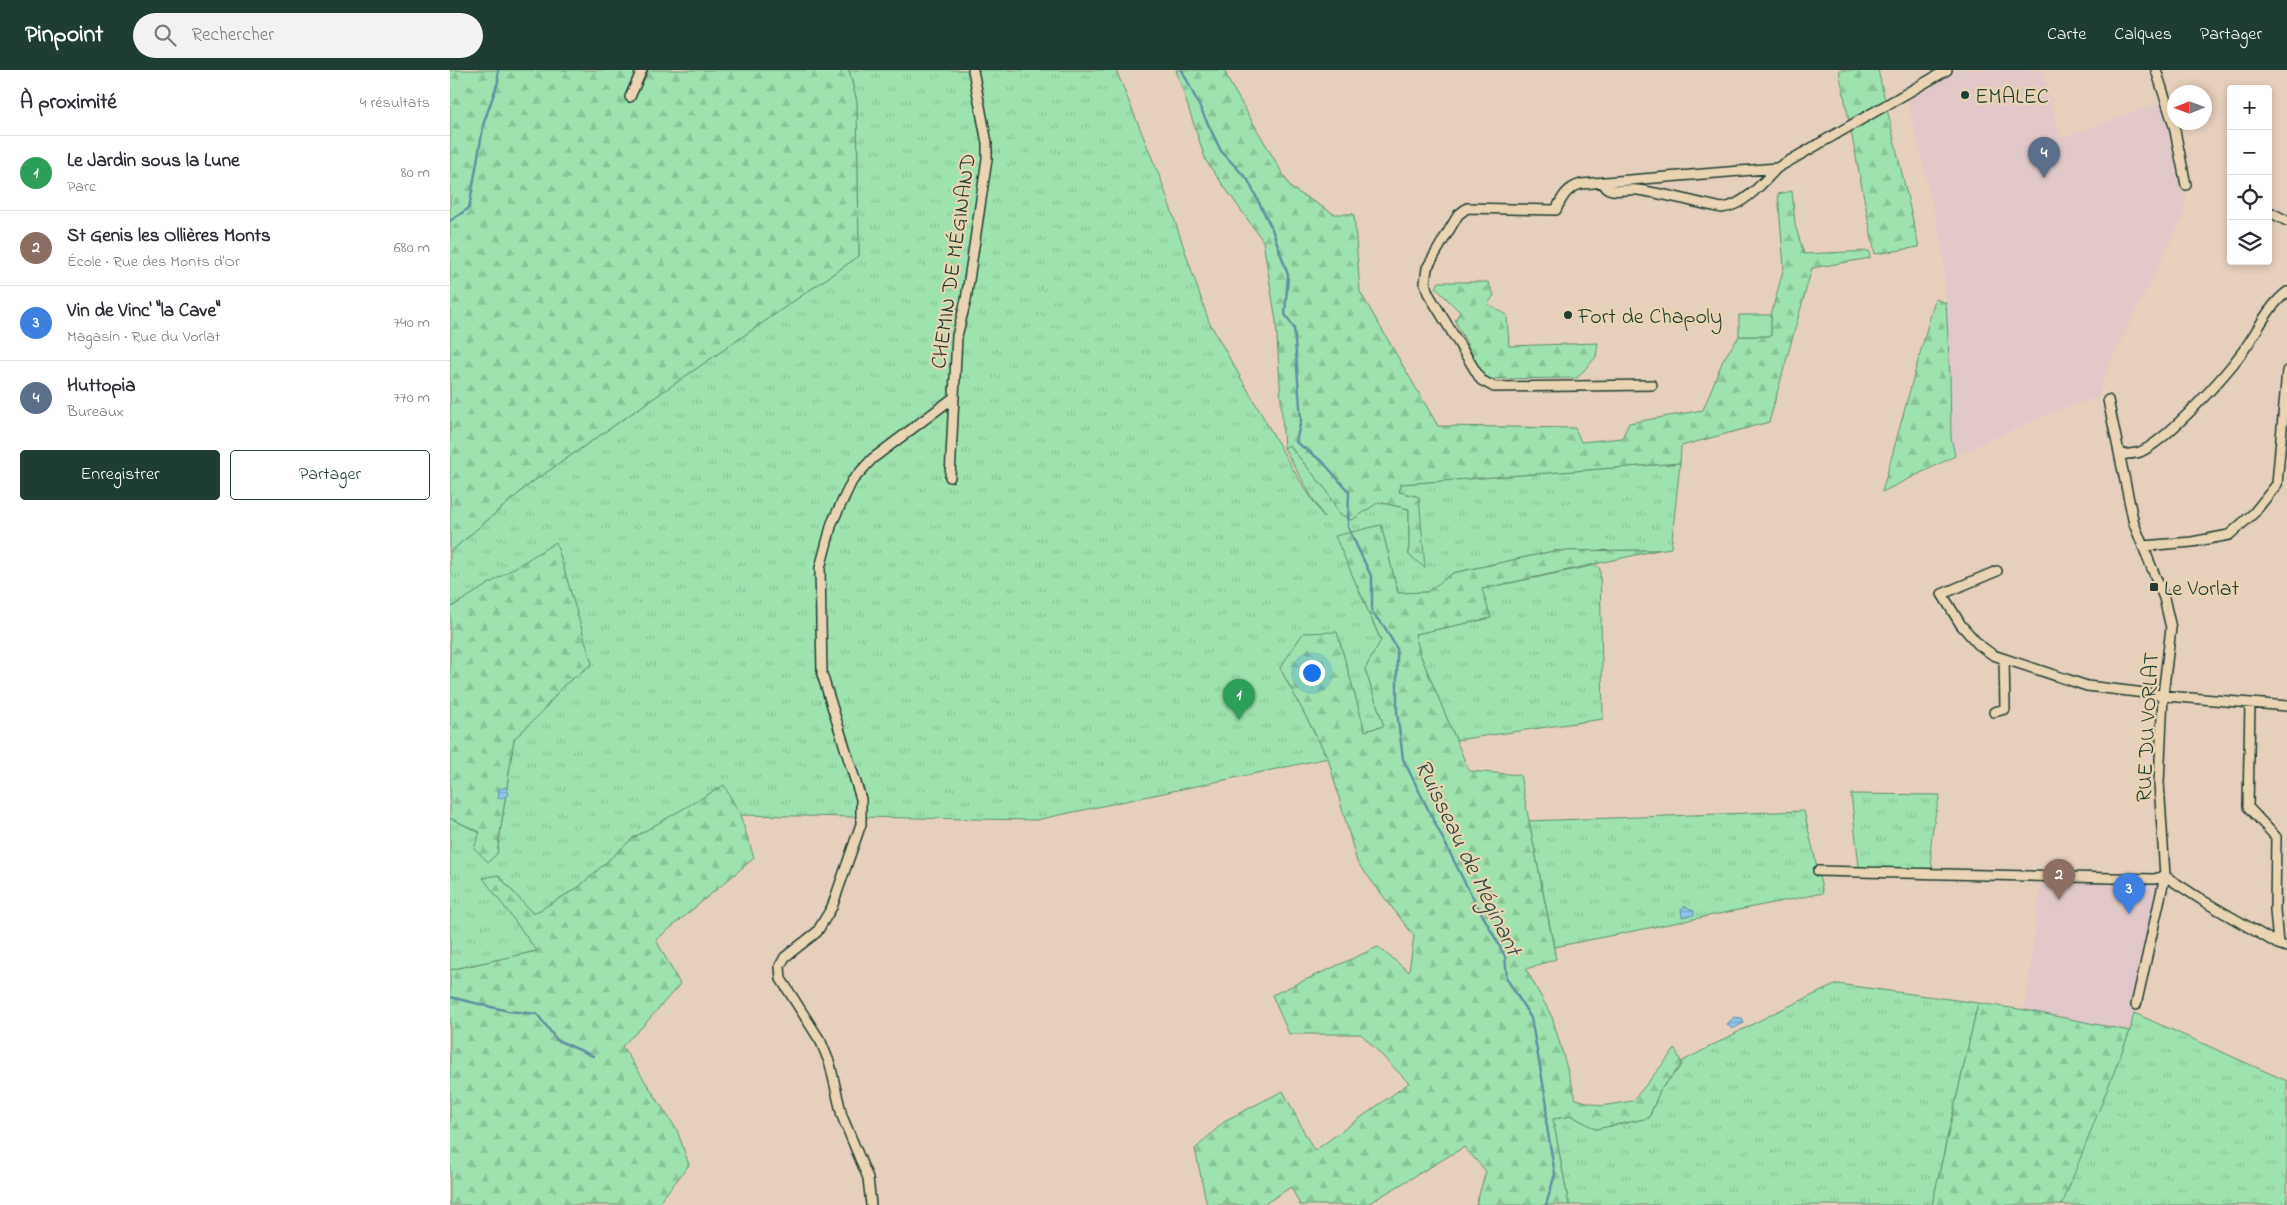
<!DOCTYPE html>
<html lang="fr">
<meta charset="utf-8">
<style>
:root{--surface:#fff;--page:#f2f2f3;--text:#2b2b33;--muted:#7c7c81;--line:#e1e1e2;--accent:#1f3d34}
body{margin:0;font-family:"Indie Flower",sans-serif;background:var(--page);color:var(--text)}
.controls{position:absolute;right:15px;top:15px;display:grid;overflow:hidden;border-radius:5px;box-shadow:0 2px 8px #0003}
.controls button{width:45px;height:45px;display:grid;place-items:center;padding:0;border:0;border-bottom:1px solid var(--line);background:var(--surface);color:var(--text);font:25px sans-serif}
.compass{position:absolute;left:1717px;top:15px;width:45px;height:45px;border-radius:50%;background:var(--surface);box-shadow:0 2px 8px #0003;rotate:269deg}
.you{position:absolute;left:861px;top:602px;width:18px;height:18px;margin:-12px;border:4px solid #fff;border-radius:50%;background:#1a73e8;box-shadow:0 0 0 8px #1a73e833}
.badge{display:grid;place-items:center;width:32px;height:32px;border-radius:50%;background:var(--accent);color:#fff;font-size:16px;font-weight:700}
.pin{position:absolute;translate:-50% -41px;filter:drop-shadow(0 1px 2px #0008)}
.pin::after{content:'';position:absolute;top:26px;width:18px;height:15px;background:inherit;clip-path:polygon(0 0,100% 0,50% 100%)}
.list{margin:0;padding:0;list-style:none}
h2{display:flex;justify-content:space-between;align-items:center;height:65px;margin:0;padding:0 20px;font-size:21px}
h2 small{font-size:16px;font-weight:400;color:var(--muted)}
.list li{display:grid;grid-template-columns:32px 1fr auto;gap:15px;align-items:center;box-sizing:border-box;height:75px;padding:0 20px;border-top:1px solid var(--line)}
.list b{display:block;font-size:19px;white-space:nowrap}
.list p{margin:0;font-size:16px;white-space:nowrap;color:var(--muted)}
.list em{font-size:16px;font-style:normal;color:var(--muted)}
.actions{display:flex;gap:10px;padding:15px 20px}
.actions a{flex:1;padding:11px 0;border:1px solid var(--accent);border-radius:5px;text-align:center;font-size:18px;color:var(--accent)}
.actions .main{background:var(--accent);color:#fff}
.icon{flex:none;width:28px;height:28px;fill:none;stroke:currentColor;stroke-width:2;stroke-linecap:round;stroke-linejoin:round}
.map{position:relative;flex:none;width:1837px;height:1135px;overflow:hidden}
header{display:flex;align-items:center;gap:30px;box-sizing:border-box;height:70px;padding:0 25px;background:var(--accent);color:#fff}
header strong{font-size:24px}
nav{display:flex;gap:28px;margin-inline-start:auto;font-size:18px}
.search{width:350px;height:45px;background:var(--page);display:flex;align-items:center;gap:12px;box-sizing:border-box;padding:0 18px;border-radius:28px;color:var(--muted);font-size:19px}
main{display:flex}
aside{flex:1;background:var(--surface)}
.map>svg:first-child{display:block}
.built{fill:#e0c8c9}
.grass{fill:url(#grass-tufts);stroke:#5e9072}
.forest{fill:url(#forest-firs);stroke:#5e9072}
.pitch{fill:#9ee3af;stroke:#5e9072}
.water{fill:url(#water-rules);stroke:#6190a3}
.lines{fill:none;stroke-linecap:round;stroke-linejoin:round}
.stream{stroke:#6190a3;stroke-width:2.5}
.minor-casing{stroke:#1f3d34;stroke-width:12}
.minor{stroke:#e9d5b3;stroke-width:9}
.poi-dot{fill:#1f3d34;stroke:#e9d5b3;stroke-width:2}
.labels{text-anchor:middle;stroke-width:4.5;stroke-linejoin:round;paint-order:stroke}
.poi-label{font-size:22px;fill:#1f3d34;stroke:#e9d5b3;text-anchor:start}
.street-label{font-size:22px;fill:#1f3d34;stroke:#e9d5b3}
.water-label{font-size:24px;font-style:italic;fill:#2a4b46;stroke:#e9d5b3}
</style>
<header>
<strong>Pinpoint</strong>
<div class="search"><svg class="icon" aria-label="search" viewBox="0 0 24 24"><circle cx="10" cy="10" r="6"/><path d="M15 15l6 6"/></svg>Rechercher</div>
<nav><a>Carte</a><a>Calques</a><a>Partager</a></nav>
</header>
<main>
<aside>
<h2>À proximité<small>4 résultats</small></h2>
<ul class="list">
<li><span class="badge" style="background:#2e9e5b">1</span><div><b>Le Jardin sous la Lune</b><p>Parc</p></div><em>80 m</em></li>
<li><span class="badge" style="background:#8d6e63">2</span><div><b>St Genis les Ollières Monts</b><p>École · Rue des Monts d'Or</p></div><em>680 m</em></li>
<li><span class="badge" style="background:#3f7fe0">3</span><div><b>Vin de Vinc' &quot;la Cave&quot;</b><p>Magasin · Rue du Vorlat</p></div><em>740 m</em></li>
<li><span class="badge" style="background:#5c6f8a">4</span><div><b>Huttopia</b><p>Bureaux</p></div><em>770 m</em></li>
</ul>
<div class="actions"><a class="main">Enregistrer</a><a>Partager</a></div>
</aside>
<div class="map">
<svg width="1837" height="1135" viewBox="0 0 1837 1135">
<defs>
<pattern id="grass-tufts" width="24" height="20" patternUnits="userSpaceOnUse" patternTransform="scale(1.25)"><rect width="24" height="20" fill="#9ee3af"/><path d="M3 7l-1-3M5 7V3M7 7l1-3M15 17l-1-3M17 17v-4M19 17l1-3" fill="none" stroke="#88c497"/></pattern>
<pattern id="forest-firs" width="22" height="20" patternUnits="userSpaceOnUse" patternTransform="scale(1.25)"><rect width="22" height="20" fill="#9ee3af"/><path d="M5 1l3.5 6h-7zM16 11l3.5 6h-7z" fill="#88c497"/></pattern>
<pattern id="water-rules" width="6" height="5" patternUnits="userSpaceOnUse" patternTransform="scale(1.25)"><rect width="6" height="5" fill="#8dc7ed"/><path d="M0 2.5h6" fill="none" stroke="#73a3c1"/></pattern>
</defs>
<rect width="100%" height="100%" fill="#e5cfbd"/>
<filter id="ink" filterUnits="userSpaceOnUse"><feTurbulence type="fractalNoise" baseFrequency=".02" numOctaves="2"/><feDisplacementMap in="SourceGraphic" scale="10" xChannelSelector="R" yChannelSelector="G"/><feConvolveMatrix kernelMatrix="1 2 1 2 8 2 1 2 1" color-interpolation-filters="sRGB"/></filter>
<g filter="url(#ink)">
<!-- built -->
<path class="built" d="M1502 0H1592L1611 68 1716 31 1736 115 1735 142 1657 299 1648 327 1598 344 1505 386 1501 367 1500 306 1493 178 1456 24Z
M1715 806 1680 961 1575 940 1592 807Z"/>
<!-- grass -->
<path class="grass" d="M399 0H666L711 110 759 252 842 398 874 448 834 378 839 375 877 421 889 444 902 450 928 432 959 439V485L969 427 949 422 951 414 1230 393 1221 478 1208 480 1104 481 1003 503 978 522 948 523 931 455 886 467 931 571 915 599 934 656 915 661 887 562 830 598 878 688 586 750 290 745 274 716 183 768 129 817 83 844 48 805 34 808 87 881 0 900V748L30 763 38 791 47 784 64 669 90 644 114 615 142 594 106 473 0 538V482L81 413 409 186 407 32Z
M1146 495 1150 499 1153 649 1006 670 970 584 965 564 1041 548 1031 519Z
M1401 724 1490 725C1485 745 1475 786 1485 804L1404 802 1409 797Z
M1354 741 1373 823 1104 877 1079 751Z
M1387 914 1528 933 1482 1135H1119L1103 1049 1122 1046 1146 1059 1199 1048 1210 1020 1232 995 1231 992 1322 944Z
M1684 943 1837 1011V1135H1611L1680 961Z"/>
<!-- forest -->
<path class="forest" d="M0 0H399L407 32 409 186 81 413 0 482Z
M726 0H775L778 10 841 118 884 144H904L910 222 988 356 1125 358 1131 372 1172 368 1179 353 1253 340 1273 290 1289 266H1321V245L1334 197 1328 124 1342 121 1345 155 1354 184 1419 181 1420 188 1362 198 1319 352 1231 376 1230 393 951 414 949 422 969 427 975 498 959 485V439L929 432 902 450 889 444 877 421 839 375 834 378 826 251 813 171 756 91Z
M1389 0H1428L1469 177 1425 184Z
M989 212H1038L1044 225 1038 234 1057 245 1059 276 1148 273 1146 287 1127 308 1040 309 1032 303 1005 251 1010 242 986 218Z
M1485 229 1496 233 1500 306 1501 367 1505 386 1432 422Z
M931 455 948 523 977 522 1003 503 1104 481 1208 480 1032 519 1041 548 965 564 970 584 1019 701 1070 705 1106 889 1076 899 1102 947 1126 1029 1151 1036 1183 1031 1225 979 1232 994 1210 1020 1199 1048 1146 1059 1122 1046 1103 1049 1119 1135H1026L1036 1101 1014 1077 916 1135H850L841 1117 813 1135H757L745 1079 776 1050 833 1021 864 1081 959 1013 911 964H839L822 925 928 877 959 902 964 866 907 792 878 688 830 598 853 563 887 562 915 661 934 656 915 599 931 570 885 466Z
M106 472 142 594 114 615 90 644 64 669 47 784 38 792 24 778 30 762 0 748V538Z
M274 715 290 745 304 788 206 870 230 914 193 956 172 976 227 1060 239 1095 207 1135H0V900L87 881 33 808 48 805 83 844 129 817 183 768Z
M1528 933 1575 940 1680 961 1612 1135H1482Z"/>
<!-- pitch -->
<path class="pitch" d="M1289 245H1321V266H1289Z"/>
<!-- water -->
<path class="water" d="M56 717 59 725 48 729 49 719Z
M1235 836 1244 841V845L1232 847 1231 839Z
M1284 947 1292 948 1294 953 1282 959 1277 954Z"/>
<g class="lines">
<!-- stream -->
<path class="stream" d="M732 0 771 81 798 110 822 159 838 205 835 244 844 258 851 350 846 372 873 392 899 422 898 457 922 508V543L934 556 947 579V642L953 689 1015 813 1055 886 1057 909 1081 948 1097 1035 1096 1051 1105 1104 1096 1135
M0 151 19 138 34 52 48 12V0
M0 927 58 941 87 944 107 970 143 986"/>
<defs>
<path id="minor" d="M1706 0 1724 56 1736 115
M180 27 192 0
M1153 112C1157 126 1176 118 1188 120 1216 124 1244 132 1272 138 1293 136 1313 113 1327 98L1497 0
M1818 141 1837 151
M1202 315 1044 317 1031 310 978 223 975 213 977 198 1008 145 1017 138 1106 140C1112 127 1117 118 1131 114L1327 98
M1658 330 1684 454 1714 528 1721 558 1713 625 1709 713 1715 806 1686 935
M1671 385C1676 384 1684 384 1690 382 1718 370 1780 301 1798 274 1810 256 1819 236 1837 222
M500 407 507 266 516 230 537 89V73L523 0
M1693 476 1742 472 1779 465 1804 443 1827 414 1837 301
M1547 501 1492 524 1511 555 1528 574 1543 585 1619 610 1637 616 1728 627 1837 636
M1800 633 1798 737 1826 767 1825 840 1828 874
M1544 642 1555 639 1554 589
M1368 801 1704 809 1715 806 1755 832 1828 874 1837 877
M421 1135 418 1108 392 1046 380 994 371 972 331 909 330 896 335 887 367 862 382 837 411 754V729L372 604 370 498 382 453 402 411 422 389 503 328"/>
</defs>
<!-- minor casing -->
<use href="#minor" class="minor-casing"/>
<!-- minor -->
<use href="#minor" class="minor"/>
</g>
</g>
<!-- markers -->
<g class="poi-dot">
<circle cx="1515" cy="25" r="5"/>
<circle cx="1118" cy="245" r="5"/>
<rect x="1699" y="512" width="10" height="10" rx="2.5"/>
</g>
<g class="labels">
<!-- poi labels -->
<g class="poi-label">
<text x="1525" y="33">EMALEC</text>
<text x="1128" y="253">Fort de Chapoly</text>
<text x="1714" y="525">Le Vorlat</text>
</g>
<!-- street labels -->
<g class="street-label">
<text transform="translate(502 191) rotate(-82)" y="8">CHEMIN DE MÉGINAND</text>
<text transform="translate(1696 657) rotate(-87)" y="8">RUE DU VORLAT</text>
</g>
<!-- water labels -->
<g class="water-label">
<text transform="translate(1019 787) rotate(64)" y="8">Ruisseau de Méginant</text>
</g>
</g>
</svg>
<div class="controls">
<button>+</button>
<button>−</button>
<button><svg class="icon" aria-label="locate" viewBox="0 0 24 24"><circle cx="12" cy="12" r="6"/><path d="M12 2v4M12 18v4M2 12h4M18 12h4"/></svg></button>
<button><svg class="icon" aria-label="layers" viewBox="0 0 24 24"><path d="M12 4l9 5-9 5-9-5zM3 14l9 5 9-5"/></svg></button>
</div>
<svg class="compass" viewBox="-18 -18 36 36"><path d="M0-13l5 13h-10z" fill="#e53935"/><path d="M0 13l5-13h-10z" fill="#7c7c81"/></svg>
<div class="you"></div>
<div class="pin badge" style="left:789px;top:650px;background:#2e9e5b">1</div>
<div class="pin badge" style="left:1609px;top:830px;background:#8d6e63">2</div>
<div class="pin badge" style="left:1679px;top:844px;background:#3f7fe0">3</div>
<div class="pin badge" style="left:1594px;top:108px;background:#5c6f8a">4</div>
</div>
</main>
